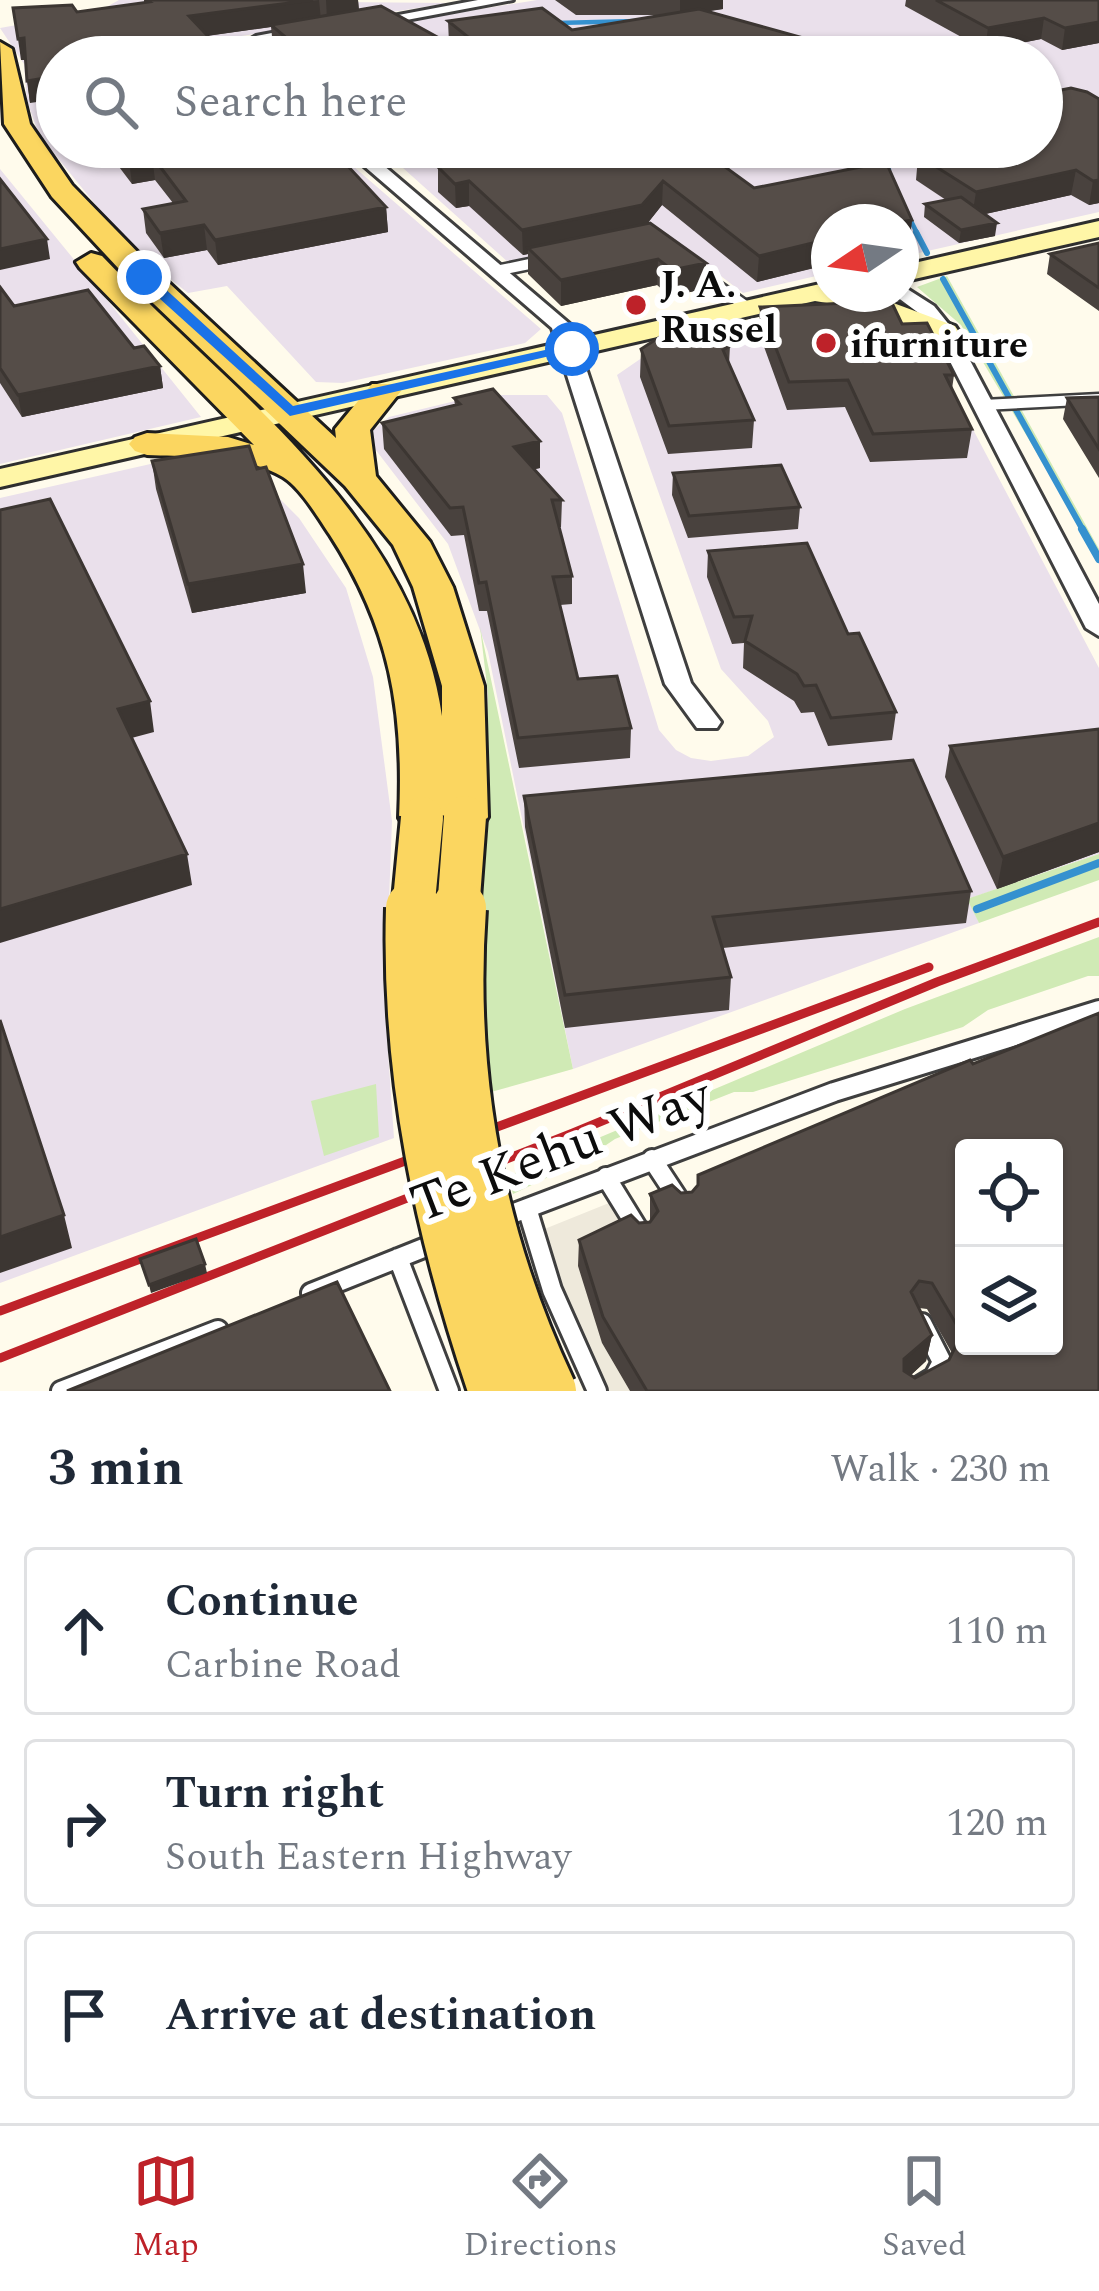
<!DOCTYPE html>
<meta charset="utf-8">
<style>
:root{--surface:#fff;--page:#f2f2f3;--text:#1f2937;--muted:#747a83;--line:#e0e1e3;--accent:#be2229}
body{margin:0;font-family:Spectral,serif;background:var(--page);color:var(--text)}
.controls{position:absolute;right:36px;bottom:36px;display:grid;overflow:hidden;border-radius:12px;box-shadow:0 3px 9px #0004}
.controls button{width:108px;height:108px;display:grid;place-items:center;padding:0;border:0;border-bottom:3px solid var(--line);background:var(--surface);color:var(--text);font:60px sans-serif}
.compass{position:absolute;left:811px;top:204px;width:108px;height:108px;border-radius:50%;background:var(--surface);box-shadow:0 3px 9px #0004;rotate:257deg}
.stop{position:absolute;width:36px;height:36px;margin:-27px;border:9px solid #1a73e8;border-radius:50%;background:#fff}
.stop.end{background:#1a73e8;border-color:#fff;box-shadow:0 3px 12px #0008}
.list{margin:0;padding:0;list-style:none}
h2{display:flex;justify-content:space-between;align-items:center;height:156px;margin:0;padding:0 48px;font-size:51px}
h2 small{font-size:39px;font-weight:400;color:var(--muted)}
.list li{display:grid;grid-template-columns:78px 1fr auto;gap:36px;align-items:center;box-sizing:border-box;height:168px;margin:0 24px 24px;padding:0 24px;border:3px solid var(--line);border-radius:12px}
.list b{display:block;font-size:45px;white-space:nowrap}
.list p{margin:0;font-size:39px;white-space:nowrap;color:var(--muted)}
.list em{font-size:39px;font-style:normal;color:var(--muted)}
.icon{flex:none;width:66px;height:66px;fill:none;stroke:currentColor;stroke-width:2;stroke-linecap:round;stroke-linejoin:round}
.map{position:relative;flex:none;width:1099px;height:1391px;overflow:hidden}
.search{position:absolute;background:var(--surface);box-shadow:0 3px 9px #0004;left:36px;right:36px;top:36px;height:132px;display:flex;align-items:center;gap:30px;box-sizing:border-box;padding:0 42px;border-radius:66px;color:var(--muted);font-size:45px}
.sheet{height:732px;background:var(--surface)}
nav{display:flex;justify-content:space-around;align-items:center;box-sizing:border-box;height:168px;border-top:3px solid var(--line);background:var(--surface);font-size:33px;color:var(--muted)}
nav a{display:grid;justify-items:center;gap:6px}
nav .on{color:var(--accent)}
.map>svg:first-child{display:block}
.industrial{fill:#eae0eb}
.green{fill:#d0eab5}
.plaza{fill:#eee9db}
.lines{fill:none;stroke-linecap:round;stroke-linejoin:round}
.stream-far2{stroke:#3591cf;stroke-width:4.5}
.stream-far1{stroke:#3591cf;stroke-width:6}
.stream{stroke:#3591cf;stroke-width:8}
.lane-far1-casing{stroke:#3f3f3f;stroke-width:15}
.lane-casing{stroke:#3f3f3f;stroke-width:24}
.street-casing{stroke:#3f3f3f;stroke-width:6}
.secondary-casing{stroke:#2e2e2e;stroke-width:6}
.primary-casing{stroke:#1d1d1d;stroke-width:6}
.lane-far1{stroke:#fff;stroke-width:10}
.lane{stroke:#fff;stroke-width:18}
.street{fill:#fff;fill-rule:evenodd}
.secondary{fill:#fff6a7;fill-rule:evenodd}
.primary{fill:#fbd660;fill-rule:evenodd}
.rail{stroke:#be2229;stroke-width:9}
.primary-bridge-far1-casing{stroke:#1d1d1d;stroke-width:48;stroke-linecap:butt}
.primary-bridge-casing{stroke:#1d1d1d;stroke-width:60;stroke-linecap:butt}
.primary-bridge-far1{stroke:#fbd660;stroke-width:42}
.primary-bridge{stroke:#fbd660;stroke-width:54}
.wall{fill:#49423e;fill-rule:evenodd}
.shaded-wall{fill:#3c3632}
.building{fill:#554d48;stroke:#3c3632;stroke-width:3;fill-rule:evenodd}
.route{fill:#1a73e8}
.poi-dot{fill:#be2229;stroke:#fff;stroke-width:4.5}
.labels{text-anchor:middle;stroke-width:12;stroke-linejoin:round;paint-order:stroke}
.far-poi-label{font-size:39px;font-weight:bold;fill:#0c0c0c;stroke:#fff;text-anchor:start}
.near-street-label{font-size:54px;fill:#0c0c0c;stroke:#fff}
</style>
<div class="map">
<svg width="1099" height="1391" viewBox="0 0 1099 1391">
<rect width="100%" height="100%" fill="#fffbec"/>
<!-- industrial -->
<path class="industrial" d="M119 0 449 3 235 37 222 42 227 57H57V147H331L541 329 525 343 343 383 316 382 227 286 188 293 130 247 39 135 27 101 24 64 0 28 101 10Z
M537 0H1099V212L901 257V222H829V273L743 293 662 231 509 263 403 168 504 147H1042V57L259 54V49L271 43Z
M0 169 112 306 201 417 0 464Z
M836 304 930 348 1099 668V854L968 899 979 923 573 1069 488 652 448 544 375 449 371 432 389 417 480 395H547L562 413 659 730 676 750 691 758 711 761 748 756 774 737 768 721 721 669 617 375 662 344Z
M177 458 240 459 299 518 346 588 373 677 392 821 385 1008 394 1138 0 1283V498Z"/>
<!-- green -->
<path class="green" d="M947 276 1099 549V558L961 325 917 287Z
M480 627 573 1069 491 1092 479 1009 488 694Z
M1099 854V880L979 923 967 899Z
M1099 937V976H1088L988 1010 963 1027 753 1092H734L615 1139 584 1160 513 1194 508 1176 905 1009Z
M376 1084 379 1137 324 1156 311 1101Z"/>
<!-- plaza -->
<path class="plaza" d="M609 1203 624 1227 602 1343 630 1391H604L551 1278 542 1230Z"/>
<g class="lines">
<!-- stream-far2 -->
<path class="stream-far2" d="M556 23 637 21
M885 147 889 170
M909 217 918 235"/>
<!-- stream-far1 -->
<path class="stream-far1" d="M916 232 927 253
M943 279 1084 532"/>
<!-- stream -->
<path class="stream" d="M1082 529 1099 559
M977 909 1099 863"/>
<defs>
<path id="lane-far1" d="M692 268 747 307
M496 271 544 261
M983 405 1099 399"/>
<path id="lane" d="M652 1159 679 1200
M606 1177 638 1229
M527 1208 552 1290 597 1391
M501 1218 834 1092 1099 1010
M398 1258 449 1391
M311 1293 441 1241
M61 1391 218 1330
M911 1391 934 1377 942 1362 922 1323"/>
<path id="street" d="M478 0H513L364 28 356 23Z
M309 26 314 28V34L266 43 251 51 253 57H237L234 49 256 36Z
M342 147H362L372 156 421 147H458L383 165 572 326 691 683 721 722 717 728H697L665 684 552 328Z
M901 285 934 306 955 332 1099 604V636L1086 628 936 334 920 314 893 294H901Z"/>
<path id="secondary" d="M1099 221V237L901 282V266Z
M829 282V294L872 295 955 326 959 332 945 340 857 308 815 301 0 487V469Z"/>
<path id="primary" d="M0 42 12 49 30 124 72 185 155 270 336 438 335 429 372 384H396L401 391 370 430 376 476 430 542 453 587 484 686 488 817 481 828 465 832 449 828 444 819 438 829 422 833 406 829 399 818C404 709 390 628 330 535 319 519 301 488 283 477 244 454 191 457 147 455L135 451 129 444 135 437 147 433 228 437 254 445 80 268 76 262 91 253 102 256C231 392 413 516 442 716V686L413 587 393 545 345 486 133 284 52 197 4 124Z"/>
</defs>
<!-- lane-far1 casing -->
<use href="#lane-far1" class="lane-far1-casing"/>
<!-- lane casing -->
<use href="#lane" class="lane-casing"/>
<!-- street casing -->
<use href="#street" class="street-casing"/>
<!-- secondary casing -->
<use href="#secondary" class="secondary-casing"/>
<!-- primary casing -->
<use href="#primary" class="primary-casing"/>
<!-- lane-far1 -->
<use href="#lane-far1" class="lane-far1"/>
<!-- lane -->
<use href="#lane" class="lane"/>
<!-- street -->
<use href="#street" class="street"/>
<!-- secondary -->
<use href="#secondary" class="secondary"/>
<!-- primary -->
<use href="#primary" class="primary"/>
<!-- rail -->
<path class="rail" d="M0 1311 929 967
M0 1358 573 1133 937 982 1099 922"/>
<defs>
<path id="primary-bridge-far1" d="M413 911 422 818
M458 911 465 817"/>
<path id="primary-bridge" d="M413 908C408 1075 442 1233 496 1391
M459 908C447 1076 477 1238 549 1391"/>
</defs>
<!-- primary-bridge-far1 casing -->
<use href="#primary-bridge-far1" class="primary-bridge-far1-casing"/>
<!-- primary-bridge casing -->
<use href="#primary-bridge" class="primary-bridge-casing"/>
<!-- primary-bridge-far1 -->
<use href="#primary-bridge-far1" class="primary-bridge-far1"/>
<!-- primary-bridge -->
<use href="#primary-bridge" class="primary-bridge"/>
</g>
<!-- wall -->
<path class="wall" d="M144 0H358L359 10 449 43 448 21 572 30 661 15H576L555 0H723V9L706 11 847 57H466L459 51V57H285L273 46 271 27 207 36 221 50 222 57H57L30 103 25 60H21L77 12 144 3Z
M906 0H1099V43L1062 50 1041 39 985 50 905 6Z
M1056 91 1099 99V203L1089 205 1071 195 985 214 995 236 959 243 924 217 925 204 946 200 916 180 918 157 903 147H1042Z
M104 147H330L386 207 388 232 218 265 207 250 164 258 146 233 143 209 173 203 155 180 132 184Z
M470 147H822L724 167 754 188 912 220 909 245 757 282 662 205 647 224 705 289 670 296 657 285 561 306 528 274V254L523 255 469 206 456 208 438 192V167L454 164 453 150Z
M1099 243V311L1047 274 1050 254Z
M0 287 14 306 134 348 160 366 163 388 22 417 0 383Z
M760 307 902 324 954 375 952 389 972 429 967 458 870 462 845 407 787 410 759 333Z
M730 346 729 364 754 420 752 448 668 454 640 377 641 349Z
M1099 397V478L1063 419 1067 398Z
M454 398 540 468 534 469 562 500 561 527H559L572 576V604L560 605 578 679 631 728 630 758 519 768 487 611H479L464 535 451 536 384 449 382 423 455 406Z
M152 461 257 469 306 593 192 613 156 489Z
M673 473 800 507 798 529 688 538 672 495Z
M708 551 848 634 896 712 892 740 828 746 814 712 801 713 794 701 743 668 744 643 732 644 707 577Z
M1099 729V852L997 889 945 777 950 746Z
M524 796 971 891 966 923 723 948 731 977 729 1010 565 1028 525 827Z
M927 1078 1099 1391H630L602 1343 578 1266 579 1240 639 1223 650 1222V1194L692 1192 697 1187 698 1175ZM919 1308 927 1309 952 1353 949 1360 915 1378 911 1375 926 1361 932 1335Z"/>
<!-- shaded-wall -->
<path class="shaded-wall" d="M319 0 321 20 191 38 189 16Z
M326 0H358L359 14 327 19Z
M680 0H723V9L680 16Z
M1044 18 1041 39 985 50 988 28Z
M1099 22V43L1062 50 1065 28Z
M24 38 28 60H21L18 39Z
M512 40V57H479L478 45Z
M221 50 222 57H199V54Z
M721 51 720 57H686Z
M57 76V99L30 103 27 81Z
M705 147H822L698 172 699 148Z
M152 156 155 180 132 184 129 160Z
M1076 170 1071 195 972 217 976 192Z
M1099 180V203L1089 205 1093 181Z
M469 181V206L456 208 455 184Z
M663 181 662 205 642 230 528 248V254L523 255 522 230Z
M386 207 388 232 218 265 215 240Z
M912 220 909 245 901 247V222Z
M997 223 995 236 959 243 961 230Z
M204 225 207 250 164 258 160 233Z
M47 239 50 259 0 270V249Z
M829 239V264L757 282 759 256Z
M658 259 657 285 561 306V280Z
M706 263 705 289 670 296 672 270Z
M160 366 163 388 22 417 18 395Z
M540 441V468L514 474V447Z
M303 564 306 593 192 613 188 584Z
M150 701 154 732 124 740 118 709Z
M1099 823V852L997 889 1003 857Z
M187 854 192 885 0 943V909Z
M64 1215 72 1248 0 1273V1237Z
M205 1264 207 1273 151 1293 149 1285Z
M932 1335 926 1361 899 1386 904 1359Z"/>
<!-- building -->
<path class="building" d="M145 0H313L189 16 221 50 199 54 201 57H57V76L27 81 24 38 18 39 13 8 72 5 77 12 149 2Z
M936 0H1099V22L1065 28 1044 18 988 28Z
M381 6 459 49 447 51 454 57H309L271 25Z
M542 8 572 30 699 9 832 46 824 50 847 56 779 57 768 54 761 57H742L721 51 686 57H533L512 40 478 45 448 21Z
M1042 83 1056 91 1071 88 1087 92 1099 99V180L1093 181 1076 170 976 192 919 156 948 150 943 147H1042Z
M119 147H330L386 207 215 240 204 225 160 233 143 209 186 201 152 156 129 160Z
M470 147H705L699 148 754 188 886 162 912 220 901 222H829V239L759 256 663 181 642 205 522 230 469 181 455 184 438 167 467 162 453 150Z
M0 179 47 239 0 249Z
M961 197 997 223 961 230 925 204Z
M650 223 706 263 672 270 658 259 561 280 528 248Z
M1099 243V288L1050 254Z
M0 287 14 306 88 290 134 348 144 346 160 366 18 395 0 368Z
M891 301 902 324 927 323 954 375H945L972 429 873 434 848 380 789 382 760 307Z
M666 333 726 335 730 346 723 350 754 420 669 426 641 349Z
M493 389 540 441 514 447 562 500H552L572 576 553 577 578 679 617 676 631 728 518 738 486 582 479 583 463 507 450 508 382 423 460 404 454 398Z
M1099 397V449L1067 398Z
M249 446 257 469 266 467 303 564 188 584 152 461Z
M781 465 800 507 689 516 673 473Z
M50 499 150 701 118 709 187 854 0 909V510Z
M807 543 848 634 859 633 896 712 831 718 816 685 804 686 797 674 745 641 752 616 734 617 708 551Z
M1099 729V823L1003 857 950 746Z
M913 760 971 891 713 917 731 977 565 995 524 796Z
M1099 1013V1391H647L603 1317 579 1240 631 1215 639 1223 650 1222 658 1211 650 1194 672 1185 681 1193 692 1192 698 1185V1175L970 1060 973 1064ZM964 1148H1054V1346H964ZM919 1281 932 1283 958 1327 960 1337 949 1360 915 1378 904 1371V1359L932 1335 911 1292Z
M0 1020 64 1215 0 1237Z
M196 1239 205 1264 149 1285 140 1259Z
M337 1282 390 1391H67Z"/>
<!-- route -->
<path class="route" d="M139 274H149L293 406 572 344 580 349 290 416 139 280Z"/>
<!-- markers -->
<g class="poi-dot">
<circle cx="636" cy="305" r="12"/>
<circle cx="826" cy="343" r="12"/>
</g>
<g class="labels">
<!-- far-poi labels -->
<g class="far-poi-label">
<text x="660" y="297">J. A.<tspan x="660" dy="45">Russel</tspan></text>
<text x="850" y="357">ifurniture</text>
</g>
<!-- near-street labels -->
<g class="near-street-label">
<text transform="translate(560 1148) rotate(-21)" y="19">Te Kehu Way</text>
</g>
</g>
</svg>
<div class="controls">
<button><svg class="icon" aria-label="locate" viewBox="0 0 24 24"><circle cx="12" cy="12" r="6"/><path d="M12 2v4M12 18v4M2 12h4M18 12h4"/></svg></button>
<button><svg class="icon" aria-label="layers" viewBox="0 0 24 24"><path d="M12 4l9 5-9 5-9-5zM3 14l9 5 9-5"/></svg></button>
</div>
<svg class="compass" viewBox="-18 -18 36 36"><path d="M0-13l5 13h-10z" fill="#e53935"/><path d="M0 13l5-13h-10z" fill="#747a83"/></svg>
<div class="stop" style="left:572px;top:349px"></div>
<div class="stop end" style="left:144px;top:277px"></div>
<div class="search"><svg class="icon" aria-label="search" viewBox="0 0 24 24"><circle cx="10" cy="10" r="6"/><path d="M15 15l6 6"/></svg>Search here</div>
</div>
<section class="sheet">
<h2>3 min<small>Walk · 230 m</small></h2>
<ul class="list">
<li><svg class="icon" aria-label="ahead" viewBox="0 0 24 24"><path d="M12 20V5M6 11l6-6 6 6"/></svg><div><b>Continue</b><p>Carbine Road</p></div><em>110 m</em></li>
<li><svg class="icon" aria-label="right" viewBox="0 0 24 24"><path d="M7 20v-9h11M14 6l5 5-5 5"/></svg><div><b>Turn right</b><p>South Eastern Highway</p></div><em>120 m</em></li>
<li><svg class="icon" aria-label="arrive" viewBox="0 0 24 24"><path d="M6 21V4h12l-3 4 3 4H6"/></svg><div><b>Arrive at destination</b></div></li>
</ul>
</section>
<nav>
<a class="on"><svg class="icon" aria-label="map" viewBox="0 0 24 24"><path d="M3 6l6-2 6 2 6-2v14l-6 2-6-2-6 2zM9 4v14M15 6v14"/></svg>Map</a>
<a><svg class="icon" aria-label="directions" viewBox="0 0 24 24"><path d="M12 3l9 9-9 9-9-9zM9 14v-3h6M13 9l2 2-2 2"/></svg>Directions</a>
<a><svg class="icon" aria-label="saved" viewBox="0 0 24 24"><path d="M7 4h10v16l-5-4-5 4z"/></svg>Saved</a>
</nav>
